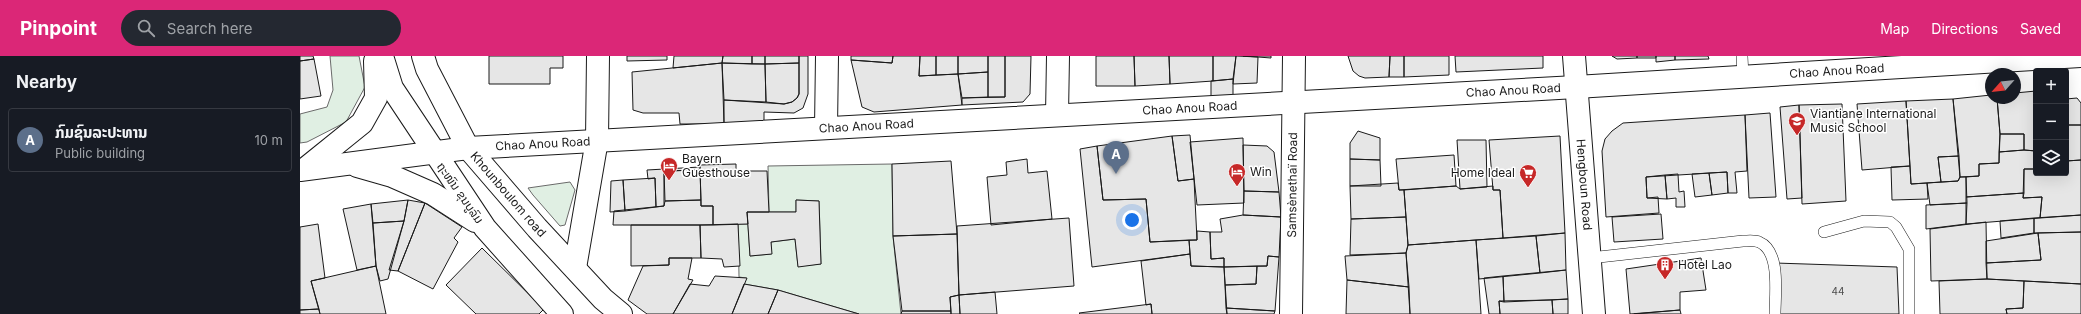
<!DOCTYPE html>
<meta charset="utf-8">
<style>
:root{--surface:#171b24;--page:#242831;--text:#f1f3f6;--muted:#9ea1a6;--line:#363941;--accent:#db2777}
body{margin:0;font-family:Inter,"Noto Sans Lao",sans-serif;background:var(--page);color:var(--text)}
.controls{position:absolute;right:12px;top:12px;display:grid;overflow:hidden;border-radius:4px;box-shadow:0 4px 16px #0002}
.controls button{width:36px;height:36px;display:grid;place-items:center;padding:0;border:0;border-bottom:1px solid var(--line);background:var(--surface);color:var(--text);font:20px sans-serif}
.compass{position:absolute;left:1685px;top:12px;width:36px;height:36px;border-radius:50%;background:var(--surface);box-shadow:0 4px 16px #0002;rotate:243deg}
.you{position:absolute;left:832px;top:164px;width:14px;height:14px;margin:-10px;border:3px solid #fff;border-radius:50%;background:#1a73e8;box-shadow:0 0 0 6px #1a73e833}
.badge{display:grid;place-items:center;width:26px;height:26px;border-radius:50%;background:var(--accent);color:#fff;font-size:13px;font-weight:700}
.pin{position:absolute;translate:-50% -33px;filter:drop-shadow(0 1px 2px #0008)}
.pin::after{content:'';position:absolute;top:21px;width:14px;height:12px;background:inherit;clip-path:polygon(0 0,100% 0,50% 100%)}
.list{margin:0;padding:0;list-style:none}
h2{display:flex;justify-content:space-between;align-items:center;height:52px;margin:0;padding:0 16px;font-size:17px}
h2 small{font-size:13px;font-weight:400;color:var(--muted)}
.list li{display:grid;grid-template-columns:26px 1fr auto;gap:12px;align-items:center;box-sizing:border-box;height:64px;margin:0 8px 8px;padding:0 8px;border:1px solid var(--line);border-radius:4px}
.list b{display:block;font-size:15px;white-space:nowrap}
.list p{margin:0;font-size:13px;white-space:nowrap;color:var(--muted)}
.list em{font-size:13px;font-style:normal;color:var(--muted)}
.icon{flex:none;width:22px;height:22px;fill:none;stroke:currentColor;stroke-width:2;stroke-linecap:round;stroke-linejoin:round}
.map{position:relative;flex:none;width:1781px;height:258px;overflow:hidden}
header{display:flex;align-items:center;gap:24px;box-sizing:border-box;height:56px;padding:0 20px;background:var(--accent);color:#fff}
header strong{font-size:19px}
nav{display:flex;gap:22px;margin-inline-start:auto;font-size:14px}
.search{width:280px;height:36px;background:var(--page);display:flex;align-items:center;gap:10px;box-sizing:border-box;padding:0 14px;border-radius:22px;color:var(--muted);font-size:15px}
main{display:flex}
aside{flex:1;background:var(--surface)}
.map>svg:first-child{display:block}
.green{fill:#e0efe3;stroke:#6a6a6a}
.building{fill:#e6e6e6;stroke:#1a1a1a}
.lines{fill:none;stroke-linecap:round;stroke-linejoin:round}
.lane-casing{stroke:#1a1a1a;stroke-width:12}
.street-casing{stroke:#1a1a1a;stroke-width:24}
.secondary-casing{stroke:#1a1a1a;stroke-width:24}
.highway-casing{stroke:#1a1a1a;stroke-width:24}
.lane{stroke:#fff;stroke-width:11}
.street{stroke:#fff;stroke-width:22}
.secondary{stroke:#fff;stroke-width:22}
.highway{stroke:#fff;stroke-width:22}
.labels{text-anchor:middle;stroke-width:3;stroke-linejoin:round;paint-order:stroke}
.number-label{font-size:10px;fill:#4d4d4d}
.street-label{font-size:12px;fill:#1a1a1a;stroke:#fff}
.poi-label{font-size:12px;fill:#1a1a1a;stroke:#fff;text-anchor:start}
</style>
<header>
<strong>Pinpoint</strong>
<div class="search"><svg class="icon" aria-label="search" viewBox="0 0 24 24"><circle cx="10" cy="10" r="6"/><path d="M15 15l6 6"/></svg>Search here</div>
<nav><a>Map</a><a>Directions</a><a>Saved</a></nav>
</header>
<main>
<aside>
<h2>Nearby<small></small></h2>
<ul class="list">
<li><span class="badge" style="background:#5c6f8a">A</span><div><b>ກົມຊົນລະປະທານ</b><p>Public building</p></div><em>10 m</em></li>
</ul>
</aside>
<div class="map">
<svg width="1781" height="258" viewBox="0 0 1781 258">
<rect width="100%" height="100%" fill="#fff"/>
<!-- green -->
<path class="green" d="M30 0H59L65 31 46 66 7 86 0 87V58L27 51 33 34Z
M592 108 593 180 601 258H559L478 234 444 228 446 222 439 221 438 168H448L450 200 471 198V186L495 183 498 210 521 208 519 145 496 144V156H469L468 110Z
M270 126 275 134 265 169 260 170 233 139 228 132Z"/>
<!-- building -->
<path class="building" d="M0 0H13L14 3 0 5Z
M189 0H263V12H250V28H189Z
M327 0H367V4L327 5Z
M374 0H423L422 7 373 12Z
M423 0H452V8L422 7Z
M452 0H465V8H452Z
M465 0H499V7L465 8Z
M499 0H508V38L503 52 494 57 464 56V69L424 68V44L484 48 492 46 497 42 499 38Z
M551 0H593L592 7 551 4Z
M593 0H620L619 20 658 18 662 49 574 56 562 51 551 4 592 7Z
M620 0H636V19L619 20Z
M636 0H658V18L636 19Z
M658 0H688V16L658 18Z
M688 0H705V41H688Z
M705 0H731L730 38 723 46 662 49V42L705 41Z
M796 0H834L835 30H796Z
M834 0H869L870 28 835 30Z
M869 0H913V25L870 28Z
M913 0H936L933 23 913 25Z
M936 0 958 1 957 27 933 28Z
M943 0H971V2L958 1Z
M1048 0H1090L1089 21 1065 22 1059 20 1053 15Z
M1090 0H1104V21H1089Z
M1104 0H1149V19L1104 21Z
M1155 0H1243V12L1156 16Z
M1312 0H1337V2L1317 3Z
M1337 0H1356V2H1337Z
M1356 0H1375V4L1356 6Z
M1375 0H1408L1409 3 1375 4Z
M14 3 21 40 0 43V5Z
M422 7 424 68H380L379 57H343L333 54 332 16Z
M422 7 465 8 466 46 424 44Z
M499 7V38L497 42 492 46 484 48 466 46 465 8Z
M688 16V41L662 42 658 18Z
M933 23V45H911V25Z
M1736 35V95L1724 94V78H1700L1697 42H1715V37Z
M1691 39V42H1697L1700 78 1699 107 1679 108V120L1660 121 1653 43Z
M1777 42 1781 47V69H1766V43Z
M1653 43 1659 100 1638 101 1641 126 1611 128 1606 45Z
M1606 45 1610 110 1562 114 1557 48Z
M1542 48 1546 145 1502 148 1499 49Z
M1499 49 1502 142 1487 143 1480 51Z
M1470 57 1476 141 1449 142 1445 59Z
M1445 59 1447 115 1435 116 1437 137H1428L1427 116 1346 121 1347 142 1358 141 1359 157 1306 161 1302 95 1305 83 1312 75 1323 67Z
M1766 69H1781V104L1766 105Z
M1058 75 1080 82V104L1050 103V87Z
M1700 78H1724V94L1699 96Z
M890 79 894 123 878 125 872 80Z
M872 80 878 125 894 123 897 184 850 186 846 143 803 144 797 90Z
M1260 80 1265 177 1203 182 1200 134H1193L1189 84Z
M943 82 944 147 897 149 890 86Z
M1157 84H1186L1187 131 1160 133Z
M943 89 967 90 974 96 979 136 944 135Z
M797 90 803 144 846 143 850 186 889 184 890 198 792 211 780 93Z
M1724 94 1736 95V113H1724V137L1666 141V121L1679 120V108L1699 107V96Z
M1154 99 1156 130 1099 134 1096 103Z
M1659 100 1660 121 1658 125 1641 126 1638 101Z
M727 103 728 117 747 115 752 163 691 169 687 121 707 119 706 106Z
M1050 103 1080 104 1081 130H1050Z
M1781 104V159L1740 162 1742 141 1723 142 1724 113H1736V117H1766V105Z
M651 105 657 178 593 180 592 108Z
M436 108V115H467L469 156H447L448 168 413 169V150H401L400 109Z
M1610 110 1611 128 1627 127 1628 143 1592 144 1591 111Z
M400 111V114L364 115V150L356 151 355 122 348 123 347 114Z
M400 114 401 144 365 145 364 115Z
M1427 116 1428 137 1412 139 1409 117Z
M1409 117 1412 139 1395 141 1392 118Z
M1378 118 1379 136 1384 135 1385 151H1376V142L1367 143 1365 119Z
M1365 119 1367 143 1347 142 1346 121Z
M1660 121H1666L1667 147 1630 149 1627 127 1658 125Z
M355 122 356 151 325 155 323 124Z
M323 124 325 155 310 156 311 125Z
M1098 127 1099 134H1104L1106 161 1051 163 1050 130Z
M1156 130 1160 133 1193 130V134H1200L1203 182 1108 189 1104 134Z
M944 135 979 136 981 161 943 159Z
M1724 137 1723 142 1742 141 1740 162 1666 168V141Z
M108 144 104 165 73 167 71 148Z
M108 144 125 147 98 215 89 214 104 165Z
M401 144V150H413V169H313L314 155 364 150 365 145Z
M496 144 519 145 521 208 498 211 495 183 471 186 472 198 450 200 447 156H496Z
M125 147 162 171 154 182 158 186 133 233 98 215Z
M1667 147 1666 168 1626 173V149Z
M71 148 76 210 57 214 43 153Z
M1361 158 1363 183 1314 186 1312 161Z
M943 159 981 161 979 201 968 200 967 210 924 211V202L911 203 910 176H922L920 163Z
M1781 159V176L1734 177V162Z
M1106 161 1108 189 1106 197 1050 199 1051 163Z
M769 162 774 230 659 239 657 170Z
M1734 162V177L1701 182 1700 165Z
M104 165 88 223 80 225 76 210 73 167Z
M1686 166 1687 223 1631 225 1630 173Z
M18 168 25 222 11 225 19 253 0 254V171Z
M438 168 440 210 424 211 422 203 401 202 400 169Z
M331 169H400L401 202H369V209L331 210Z
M897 175 910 176 911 203 924 202V211L891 210 889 184H897Z
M1781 176V228L1687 223 1686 207 1741 204 1738 177Z
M1265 177 1266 214 1240 217 1236 180Z
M1738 177 1741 204 1686 207V185Z
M657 178 659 239 650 241 651 255H602L593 180Z
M1236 180 1240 217 1179 223 1176 184Z
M1176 184 1181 258H1110L1106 197 1108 189Z
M182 192 244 253 239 258H176L146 229Z
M1106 197 1109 231 1047 224 1045 200Z
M890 198 891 210 924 211 927 258H852L851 248 846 249 841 205Z
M968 200 979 201 975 255 926 252 925 229 956 228 957 210H967Z
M369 202H392L388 223 393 224 373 258H347L328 244 343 210 369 209Z
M1401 202 1406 234 1380 236V254L1330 258 1326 213Z
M1475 207 1597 211 1599 258H1480Z
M76 210 86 258H20L11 225Z
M957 210 956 228 925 229 924 211Z
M1266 214 1268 243 1204 246 1203 220Z
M415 220 447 222 432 258H373L390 228 409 230Z
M1203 220 1204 246 1199 245 1200 258H1189L1184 222Z
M1687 223 1724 225 1723 252 1706 253 1707 258H1640L1639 225Z
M1047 224 1109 231 1110 258H1046Z
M1724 225 1781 228V258H1707L1706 253 1723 252Z
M444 228 478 234 468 258H432Z
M478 234 559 258H468Z
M695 236 697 258H660L659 239Z
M659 239 660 258H651L650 241Z
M1268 243V258H1253L1252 244Z
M1252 244 1253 258H1200L1199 245Z
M851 248 852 258H780L779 257Z
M926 252 975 255 974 258H927Z
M19 253 20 258H0V254Z
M1380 254 1381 258H1334Z
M602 255H651V258H601Z"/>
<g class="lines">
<defs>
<path id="lane" d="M1442 0 1443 21
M1524 176 1564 165 1590 166 1596 171 1609 193V258
M1290 202 1443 185C1448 185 1455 184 1459 186 1481 195 1475 238 1475 258"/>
<g id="street">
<path id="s1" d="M1274 0 1294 258"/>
<path d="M757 59 758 0"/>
<path d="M526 72 527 0"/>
<path id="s2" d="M168 92 1276 31 1781 0"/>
<path d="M275 212 297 84 298 0"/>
</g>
<g id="secondary">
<path d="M82 0 92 32 185 172 262 258"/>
<path id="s3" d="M123 0 127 13 168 92 237 172 303 243 321 258"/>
<path d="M57 110 92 120 133 138 175 165"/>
<path d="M5 113 62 67 76 42 75 5"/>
<path d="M0 114 168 92"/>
</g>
<g id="highway">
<path id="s4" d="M991 258 994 0"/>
</g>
</defs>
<!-- lane casing -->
<use href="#lane" class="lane-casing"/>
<!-- street casing -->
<use href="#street" class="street-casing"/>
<!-- secondary casing -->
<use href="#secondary" class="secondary-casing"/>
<!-- highway casing -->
<use href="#highway" class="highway-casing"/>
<!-- lane -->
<use href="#lane" class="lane"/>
<!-- street -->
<use href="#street" class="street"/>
<!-- secondary -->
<use href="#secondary" class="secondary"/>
<!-- highway -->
<use href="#highway" class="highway"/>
</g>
<!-- icons -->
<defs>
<symbol id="school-pin" viewBox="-11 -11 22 30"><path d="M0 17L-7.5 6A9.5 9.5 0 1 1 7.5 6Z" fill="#c62828" stroke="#fff"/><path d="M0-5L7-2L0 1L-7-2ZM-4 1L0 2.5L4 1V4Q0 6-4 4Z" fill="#fff"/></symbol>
<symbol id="hotel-pin" viewBox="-11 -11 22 30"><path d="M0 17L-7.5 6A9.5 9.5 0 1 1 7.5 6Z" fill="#c62828" stroke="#fff"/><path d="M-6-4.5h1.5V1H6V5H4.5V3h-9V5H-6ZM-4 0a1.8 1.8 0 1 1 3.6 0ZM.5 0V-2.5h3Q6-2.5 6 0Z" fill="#fff"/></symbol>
<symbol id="supermarket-pin" viewBox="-11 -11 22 30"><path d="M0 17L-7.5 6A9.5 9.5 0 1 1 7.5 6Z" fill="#c62828" stroke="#fff"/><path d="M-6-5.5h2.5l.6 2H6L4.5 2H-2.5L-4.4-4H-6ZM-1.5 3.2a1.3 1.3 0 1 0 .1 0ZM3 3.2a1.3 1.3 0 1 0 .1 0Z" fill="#fff"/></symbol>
<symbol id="building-pin" viewBox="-11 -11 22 30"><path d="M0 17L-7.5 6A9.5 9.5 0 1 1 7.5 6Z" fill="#c62828" stroke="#fff"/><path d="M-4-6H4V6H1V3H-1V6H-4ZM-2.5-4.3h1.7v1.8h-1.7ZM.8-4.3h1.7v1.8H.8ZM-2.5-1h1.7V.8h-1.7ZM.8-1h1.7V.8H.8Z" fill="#fff"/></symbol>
</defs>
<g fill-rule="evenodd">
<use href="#school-pin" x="1487" y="55" width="20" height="27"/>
<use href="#hotel-pin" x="359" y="100" width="20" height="27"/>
<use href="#hotel-pin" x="927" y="106" width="20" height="27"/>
<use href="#supermarket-pin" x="1218" y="107" width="20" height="27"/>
<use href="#building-pin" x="1355" y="199" width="20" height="27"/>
</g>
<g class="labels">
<!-- number labels -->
<g class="number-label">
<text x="1538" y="239">44</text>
</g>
<!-- street labels -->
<g class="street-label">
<text dy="4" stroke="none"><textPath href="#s2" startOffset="1371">Chao Anou Road</textPath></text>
<text dy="4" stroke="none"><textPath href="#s2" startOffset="1047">Chao Anou Road</textPath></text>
<text dy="4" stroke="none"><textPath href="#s2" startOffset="723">Chao Anou Road</textPath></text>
<text dy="4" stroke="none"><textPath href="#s2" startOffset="399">Chao Anou Road</textPath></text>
<text dy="4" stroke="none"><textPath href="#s2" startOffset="75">Chao Anou Road</textPath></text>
<text dy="4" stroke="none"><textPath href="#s4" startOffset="129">Samsènethaï Road</textPath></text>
<text dy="4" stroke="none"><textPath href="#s1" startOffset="129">Hengboun Road</textPath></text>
<text transform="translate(160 137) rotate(55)" y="4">ຖະໜົນ ຂຸນບູລົມ</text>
<text dy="4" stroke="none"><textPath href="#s3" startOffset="164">Khounboulom road</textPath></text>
</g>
<!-- poi labels -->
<g class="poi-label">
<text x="1510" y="62">Viantiane International<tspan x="1510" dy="14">Music School</tspan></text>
<text x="382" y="107">Bayern<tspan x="382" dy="14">Guesthouse</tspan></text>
<text x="950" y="120">Win</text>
<text x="1215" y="121" text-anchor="end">Home Ideal</text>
<text x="1378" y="213">Hotel Lao</text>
</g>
</g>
</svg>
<div class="controls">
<button>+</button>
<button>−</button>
<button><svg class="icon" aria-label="layers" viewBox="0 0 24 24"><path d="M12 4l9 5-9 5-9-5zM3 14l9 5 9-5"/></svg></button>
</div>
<svg class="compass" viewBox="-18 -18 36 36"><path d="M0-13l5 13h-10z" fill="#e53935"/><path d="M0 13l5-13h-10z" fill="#9ea1a6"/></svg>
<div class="you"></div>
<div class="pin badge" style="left:816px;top:118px;background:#5c6f8a">A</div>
</div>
</main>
